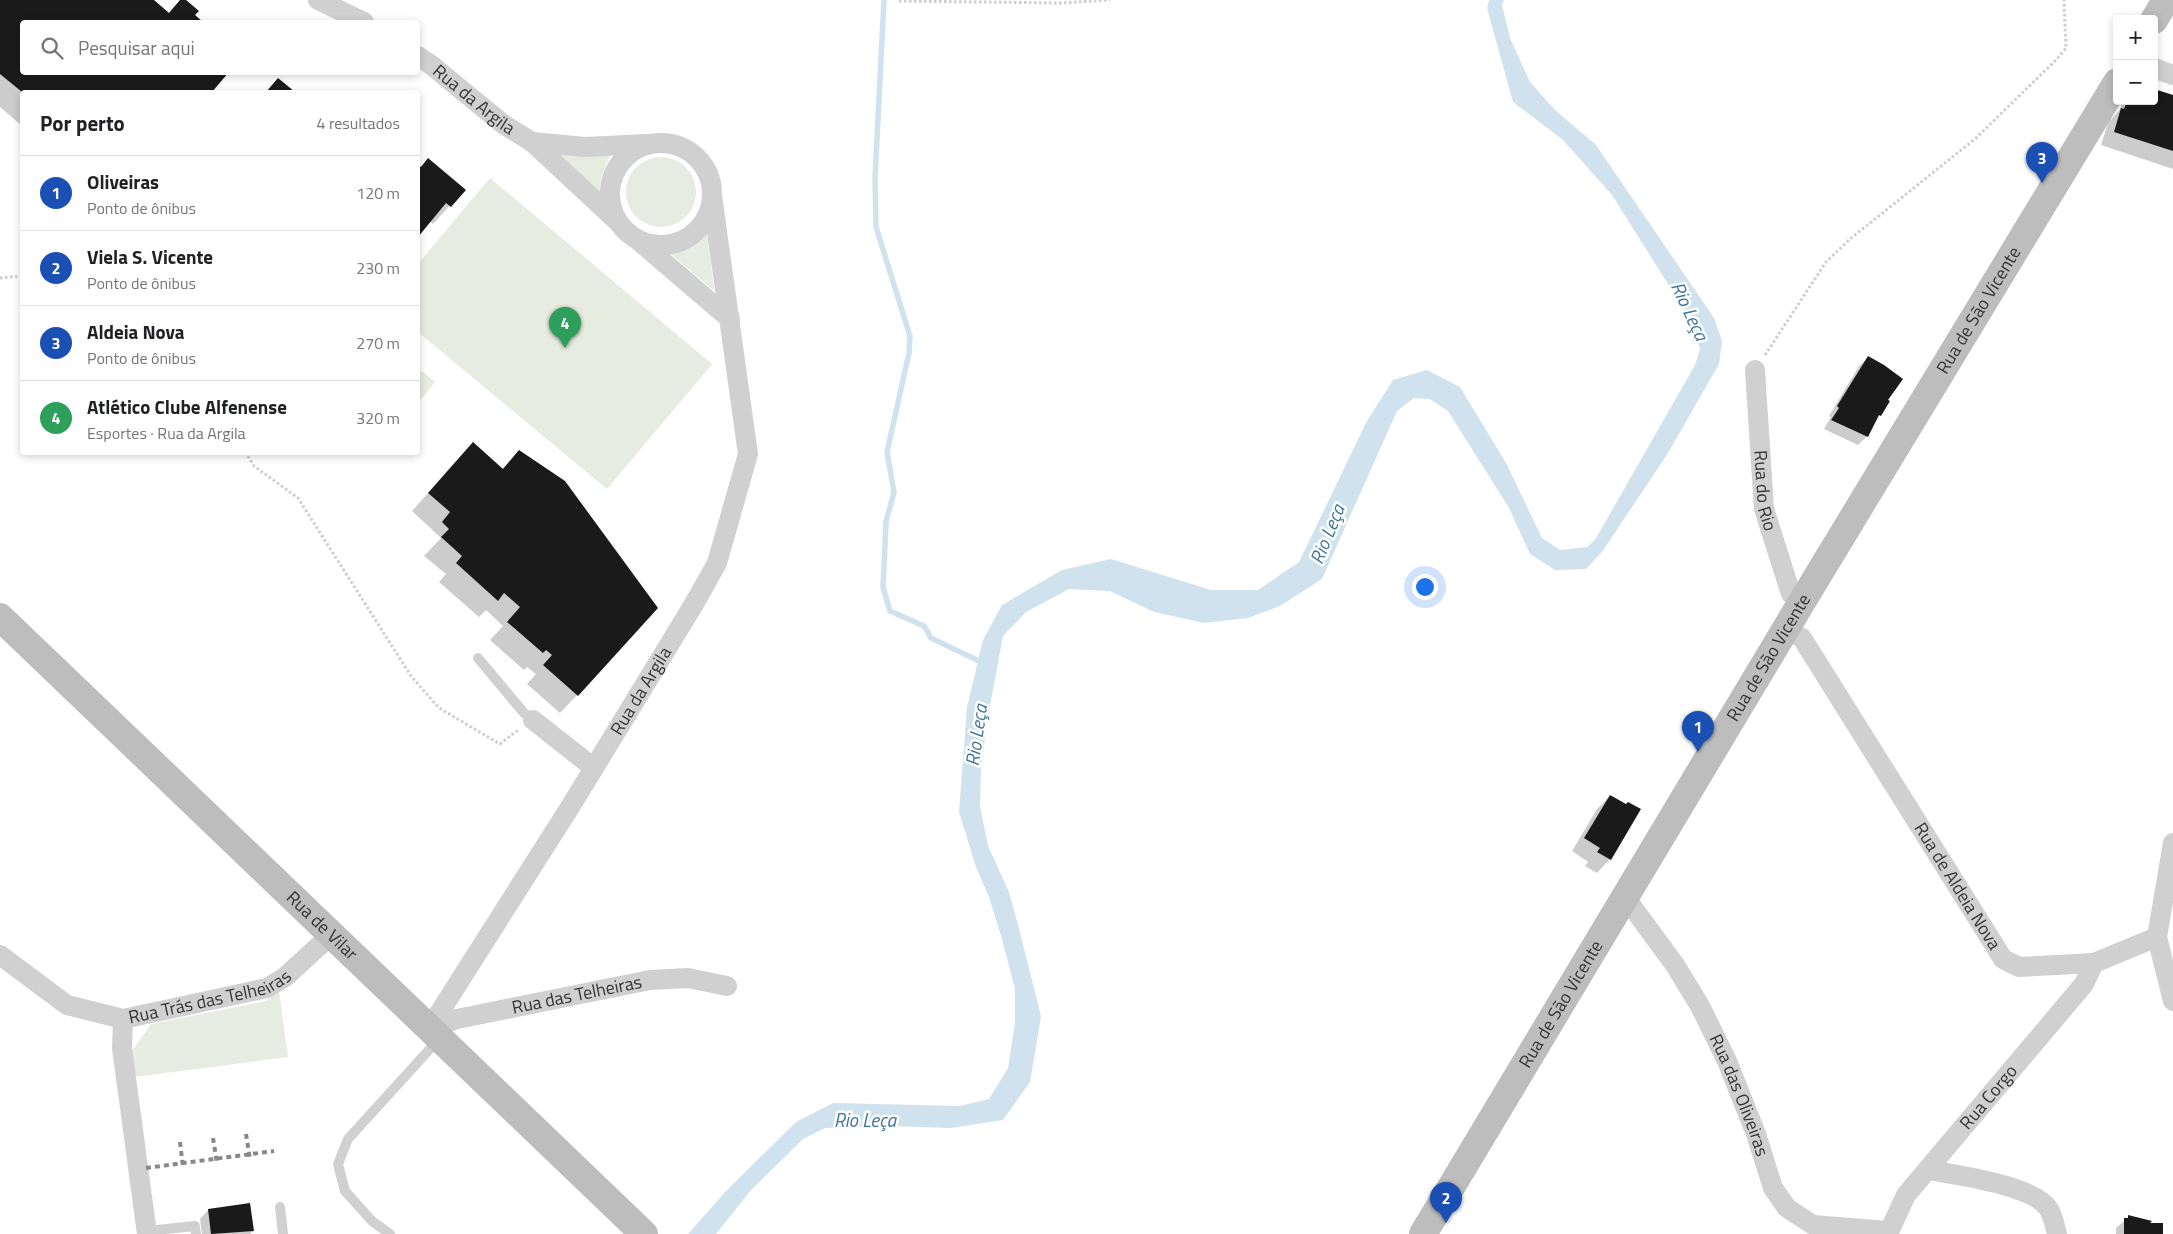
<!DOCTYPE html>
<html lang="pt">
<meta charset="utf-8">
<style>
:root{--surface:#fff;--page:#f2f2f2;--text:#202124;--muted:#757577;--line:#e0e0e0;--accent:#111827}
body{margin:0;font-family:"Titillium Web",sans-serif;background:var(--page);color:var(--text)}
.controls{position:absolute;right:15px;top:15px;display:grid;overflow:hidden;border-radius:5px;box-shadow:0 2px 8px #0003}
.controls button{width:45px;height:45px;display:grid;place-items:center;padding:0;border:0;border-bottom:1px solid var(--line);background:var(--surface);color:var(--text);font:25px sans-serif}
.you{position:absolute;left:1424px;top:586px;width:18px;height:18px;margin:-12px;border:4px solid #fff;border-radius:50%;background:#1a73e8;box-shadow:0 0 0 8px #1a73e833}
.badge{display:grid;place-items:center;width:32px;height:32px;border-radius:50%;background:var(--accent);color:#fff;font-size:16px;font-weight:700}
.pin{position:absolute;translate:-50% -41px;filter:drop-shadow(0 1px 2px #0008)}
.pin::after{content:'';position:absolute;top:26px;width:18px;height:15px;background:inherit;clip-path:polygon(0 0,100% 0,50% 100%)}
.list{margin:0;padding:0;list-style:none}
h2{display:flex;justify-content:space-between;align-items:center;height:65px;margin:0;padding:0 20px;font-size:21px}
h2 small{font-size:16px;font-weight:400;color:var(--muted)}
.list li{display:grid;grid-template-columns:32px 1fr auto;gap:15px;align-items:center;box-sizing:border-box;height:75px;padding:0 20px;border-top:1px solid var(--line)}
.list b{display:block;font-size:19px;white-space:nowrap}
.list p{margin:0;font-size:16px;white-space:nowrap;color:var(--muted)}
.list em{font-size:16px;font-style:normal;color:var(--muted)}
.icon{flex:none;width:28px;height:28px;fill:none;stroke:currentColor;stroke-width:2;stroke-linecap:round;stroke-linejoin:round}
.map{position:relative;flex:none;width:2173px;height:1234px;overflow:hidden}
.search{position:absolute;background:var(--surface);box-shadow:0 2px 8px #0003;left:20px;top:20px;width:400px;height:55px;display:flex;align-items:center;gap:12px;box-sizing:border-box;padding:0 18px;border-radius:5px;color:var(--muted);font-size:19px}
.panel{position:absolute;background:var(--surface);box-shadow:0 2px 8px #0003;left:20px;top:90px;width:400px;height:365px;border-radius:5px}
.map>svg:first-child{display:block}
.green{fill:#e6ecdf}
.water{fill:#cfe2ee}
.shadow{fill:#0003}
.lines{fill:none;stroke-linecap:round;stroke-linejoin:round}
.stream{stroke:#cfe2ee;stroke-width:5.5}
.building{fill:#1a1a1a}
.path{stroke:#cdcdcd;stroke-width:3;stroke-dasharray:2.5 2.5;stroke-linecap:butt}
.lane{stroke:#d0d0d0;stroke-width:10}
.street{stroke:#d0d0d0;stroke-width:20}
.secondary{stroke:#bdbdbd;stroke-width:28}
.rail{stroke:#888;stroke-width:4;stroke-dasharray:5 4;stroke-linecap:butt}
.labels{text-anchor:middle;stroke-width:5;stroke-linejoin:round;paint-order:stroke}
.street-label{font-size:18px;fill:#333;stroke:#fff}
.water-label{font-size:19px;font-style:italic;fill:#3f7597;stroke:#fff}
</style>
<div class="map">
<svg width="2173" height="1234" viewBox="0 0 2173 1234">
<rect width="100%" height="100%" fill="#fff"/>
<!-- green -->
<path class="green" d="M554 152 610 155 601 178 600 191 598 192Z
M626 192a35 35 0 1 1 70 0a35 35 0 1 1-70 0Z
M490 178 712 364 607 489 418 332V264Z
M707 234 714 289 713 290 671 254 691 246Z
M418 368 435 382 418 403Z
M279 991 288 1057 135 1077 132 1051 151 1024 266 1001Z"/>
<!-- water -->
<path class="water" d="M1489 0H1504L1502 5 1510 38 1530 82 1555 110 1596 145 1714 318 1722 341 1719 364 1668 453 1602 552 1586 569 1555 570 1530 554 1509 508 1448 411 1430 399 1414 398 1397 411 1322 579 1280 606 1248 618 1204 623 1154 612 1110 591 1069 589 1026 612 1003 636 989 711 981 767 980 806 988 846 1009 892 1018 925 1041 1016 1030 1082 1003 1120 951 1128 886 1126 825 1128 803 1139 751 1190 716 1234H688L727 1190 796 1122 833 1103 960 1106 989 1099 1008 1068 1015 1023V989L1002 939 989 897 976 867 959 812 967 707 983 640 1002 605 1062 570 1111 559 1211 590H1258L1299 562 1367 421 1393 380 1427 370 1460 387 1506 463 1542 538 1560 550 1587 547 1595 540 1695 365 1700 349 1690 319 1612 195 1563 140 1513 102 1487 8Z"/>
<!-- shadow -->
<path class="shadow" d="M0 0H152L168 13 181 0H184L193 16 201 22H22V72H227L210 92H22V126L0 107Z
M278 80 293 92H266Z
M2173 97V169L2101 145 2108 123 2120 109 2123 101H2154Z
M418 166 464 190 433 224 429 221 418 235Z
M1868 358 1880 415 1875 420 1867 436 1858 445 1824 429 1831 417 1829 416 1859 366Z
M519 452 577 695 560 713 527 684 536 674 527 667 524 670 490 640 503 626 486 610 479 617 439 582 446 574 424 556 441 538 412 511 456 462 502 469Z
M1610 796 1626 805 1639 810 1610 859 1597 873 1585 866 1588 862 1572 851 1597 809Z
M208 1210 253 1231 250 1234H202L200 1219Z
M2129 1217 2148 1224 2161 1234H2116V1228Z"/>
<g class="lines">
<!-- stream -->
<path class="stream" d="M884 0 875 178 876 227 910 336 909 353 887 452 894 492 886 522 885 545 883 587 890 611 924 626 931 638 983 663"/>
</g>
<!-- building -->
<path class="building" d="M0 0H154L169 13 180 0H186L199 11 195 15 203 22H22V72H229L212 92H22L0 74Z
M278 78 295 92H266Z
M2154 89 2173 95V151L2114 132 2121 108 2124 109 2127 101H2154Z
M428 158 466 190 451 207 446 203 418 237V164L421 167Z
M1868 356 1884 365 1903 379 1888 400 1890 401 1881 416 1879 415 1868 437 1831 420 1839 408 1837 406Z
M473 442 503 469 519 450 565 481 658 608 578 696 543 665 552 655 546 650 543 653 507 622 520 607 504 593 498 601 456 563 462 556 441 537 449 529 442 522 450 512 428 493Z
M1610 795 1626 804 1628 802 1641 809 1611 860 1597 852 1600 848 1584 838Z
M250 1203 254 1231 211 1234 208 1209Z
M2128 1215 2152 1221 2150 1223H2163V1234H2124V1218H2128Z"/>
<g class="lines">
<!-- path -->
<path class="path" d="M899 1 1061 3 1110 0
M0 278 22 276
M1765 355 1826 262 1850 239 1975 139 2057 59 2066 48 2064 0
M245 452 254 466 298 498 411 676 439 708 500 744 518 730"/>
<!-- lane -->
<path class="lane" d="M478 658 524 713 533 720
M280 1207 283 1234
M147 1231 195 1226 196 1234
M390 1234 372 1221 345 1191 338 1164 348 1139 438 1040"/>
<!-- street -->
<g class="street">
<path d="M318 0 364 22"/>
<path id="s1" d="M418 56 430 64 503 124 532 142 618 222"/>
<path d="M2154 68 2173 75"/>
<path d="M532 142 585 147 645 144"/>
<circle cx="661" cy="194" r="51"/>
<path d="M639 241 730 319"/>
<path id="s2" d="M1755 370 1764 509 1791 594 1803 600"/>
<path id="s3" d="M1785 629 1802 638 2003 959 2019 967 2094 963 2157 937 2173 843"/>
<path d="M533 720 594 768"/>
<path id="s4" d="M1625 897 1675 965 1700 1006 1727 1061 1756 1134 1773 1188 1787 1208 1813 1225 1888 1231"/>
<path d="M2157 937 2173 1001"/>
<path id="s5" d="M0 955 67 1005 123 1019 267 988 285 977 331 935"/>
<path d="M123 1019 122 1048 147 1234"/>
<path id="s6" d="M429 1029 572 804 694 604 717 563 748 454 712 196"/>
<path id="s7" d="M429 1029 457 1019 650 980 688 978 727 986"/>
<path d="M1928 1170C1956 1175 2032 1185 2048 1208 2053 1215 2055 1226 2057 1234"/>
<path id="s8" d="M1888 1234 1906 1195 2084 984 2094 963"/>
</g>
<!-- secondary -->
<g class="secondary">
<path d="M2154 20 2166 0"/>
<path id="s9" d="M0 617 644 1234"/>
<path id="s10" d="M1423 1234 1803 600 2117 82"/>
</g>
<!-- rail -->
<path class="rail" d="M246 1134 250 1159
M213 1138 217 1163
M180 1142 183 1167
M146 1168 274 1151"/>
</g>
<g class="labels">
<!-- street labels -->
<g class="street-label">
<text dy="6" stroke="none"><textPath href="#s1" startOffset="71">Rua da Argila</textPath></text>
<text dy="6" stroke="none"><textPath href="#s10" startOffset="1078">Rua de São Vicente</textPath></text>
<text dy="6" stroke="none"><textPath href="#s2" startOffset="121">Rua do Rio</textPath></text>
<text dy="6" stroke="none"><textPath href="#s10" startOffset="672">Rua de São Vicente</textPath></text>
<text dy="6" stroke="none"><textPath href="#s6" startOffset="399">Rua da Argila</textPath></text>
<text dy="6" stroke="none"><textPath href="#s3" startOffset="312">Rua de Aldeia Nova</textPath></text>
<text dy="6" stroke="none"><textPath href="#s9" startOffset="446">Rua de Vilar</textPath></text>
<text dy="6" stroke="none"><textPath href="#s5" startOffset="231">Rua Trás das Telheiras</textPath></text>
<text dy="6" stroke="none"><textPath href="#s7" startOffset="152">Rua das Telheiras</textPath></text>
<text dy="6" stroke="none"><textPath href="#s10" startOffset="268">Rua de São Vicente</textPath></text>
<text dy="6" stroke="none"><textPath href="#s4" startOffset="230">Rua das Oliveiras</textPath></text>
<text dy="6" stroke="none"><textPath href="#s8" startOffset="171">Rua Corgo</textPath></text>
</g>
<!-- water labels -->
<g class="water-label">
<text transform="translate(1690 311) rotate(65)" y="7">Rio Leça</text>
<text transform="translate(1327 534) rotate(-68)" y="7">Rio Leça</text>
<text transform="translate(976 735) rotate(-82)" y="7">Rio Leça</text>
<text x="865" y="1127">Rio Leça</text>
</g>
</g>
</svg>
<div class="controls">
<button>+</button>
<button>−</button>
</div>
<div class="you"></div>
<div class="pin badge" style="left:1698px;top:752px;background:#1a4fb4">1</div>
<div class="pin badge" style="left:1446px;top:1223px;background:#1a4fb4">2</div>
<div class="pin badge" style="left:2042px;top:183px;background:#1a4fb4">3</div>
<div class="pin badge" style="left:565px;top:348px;background:#2e9e5b">4</div>
<div class="search"><svg class="icon" aria-label="search" viewBox="0 0 24 24"><circle cx="10" cy="10" r="6"/><path d="M15 15l6 6"/></svg>Pesquisar aqui</div>
<section class="panel">
<h2>Por perto<small>4 resultados</small></h2>
<ul class="list">
<li><span class="badge" style="background:#1a4fb4">1</span><div><b>Oliveiras</b><p>Ponto de ônibus</p></div><em>120 m</em></li>
<li><span class="badge" style="background:#1a4fb4">2</span><div><b>Viela S. Vicente</b><p>Ponto de ônibus</p></div><em>230 m</em></li>
<li><span class="badge" style="background:#1a4fb4">3</span><div><b>Aldeia Nova</b><p>Ponto de ônibus</p></div><em>270 m</em></li>
<li><span class="badge" style="background:#2e9e5b">4</span><div><b>Atlético Clube Alfenense</b><p>Esportes · Rua da Argila</p></div><em>320 m</em></li>
</ul>
</section>
</div>
